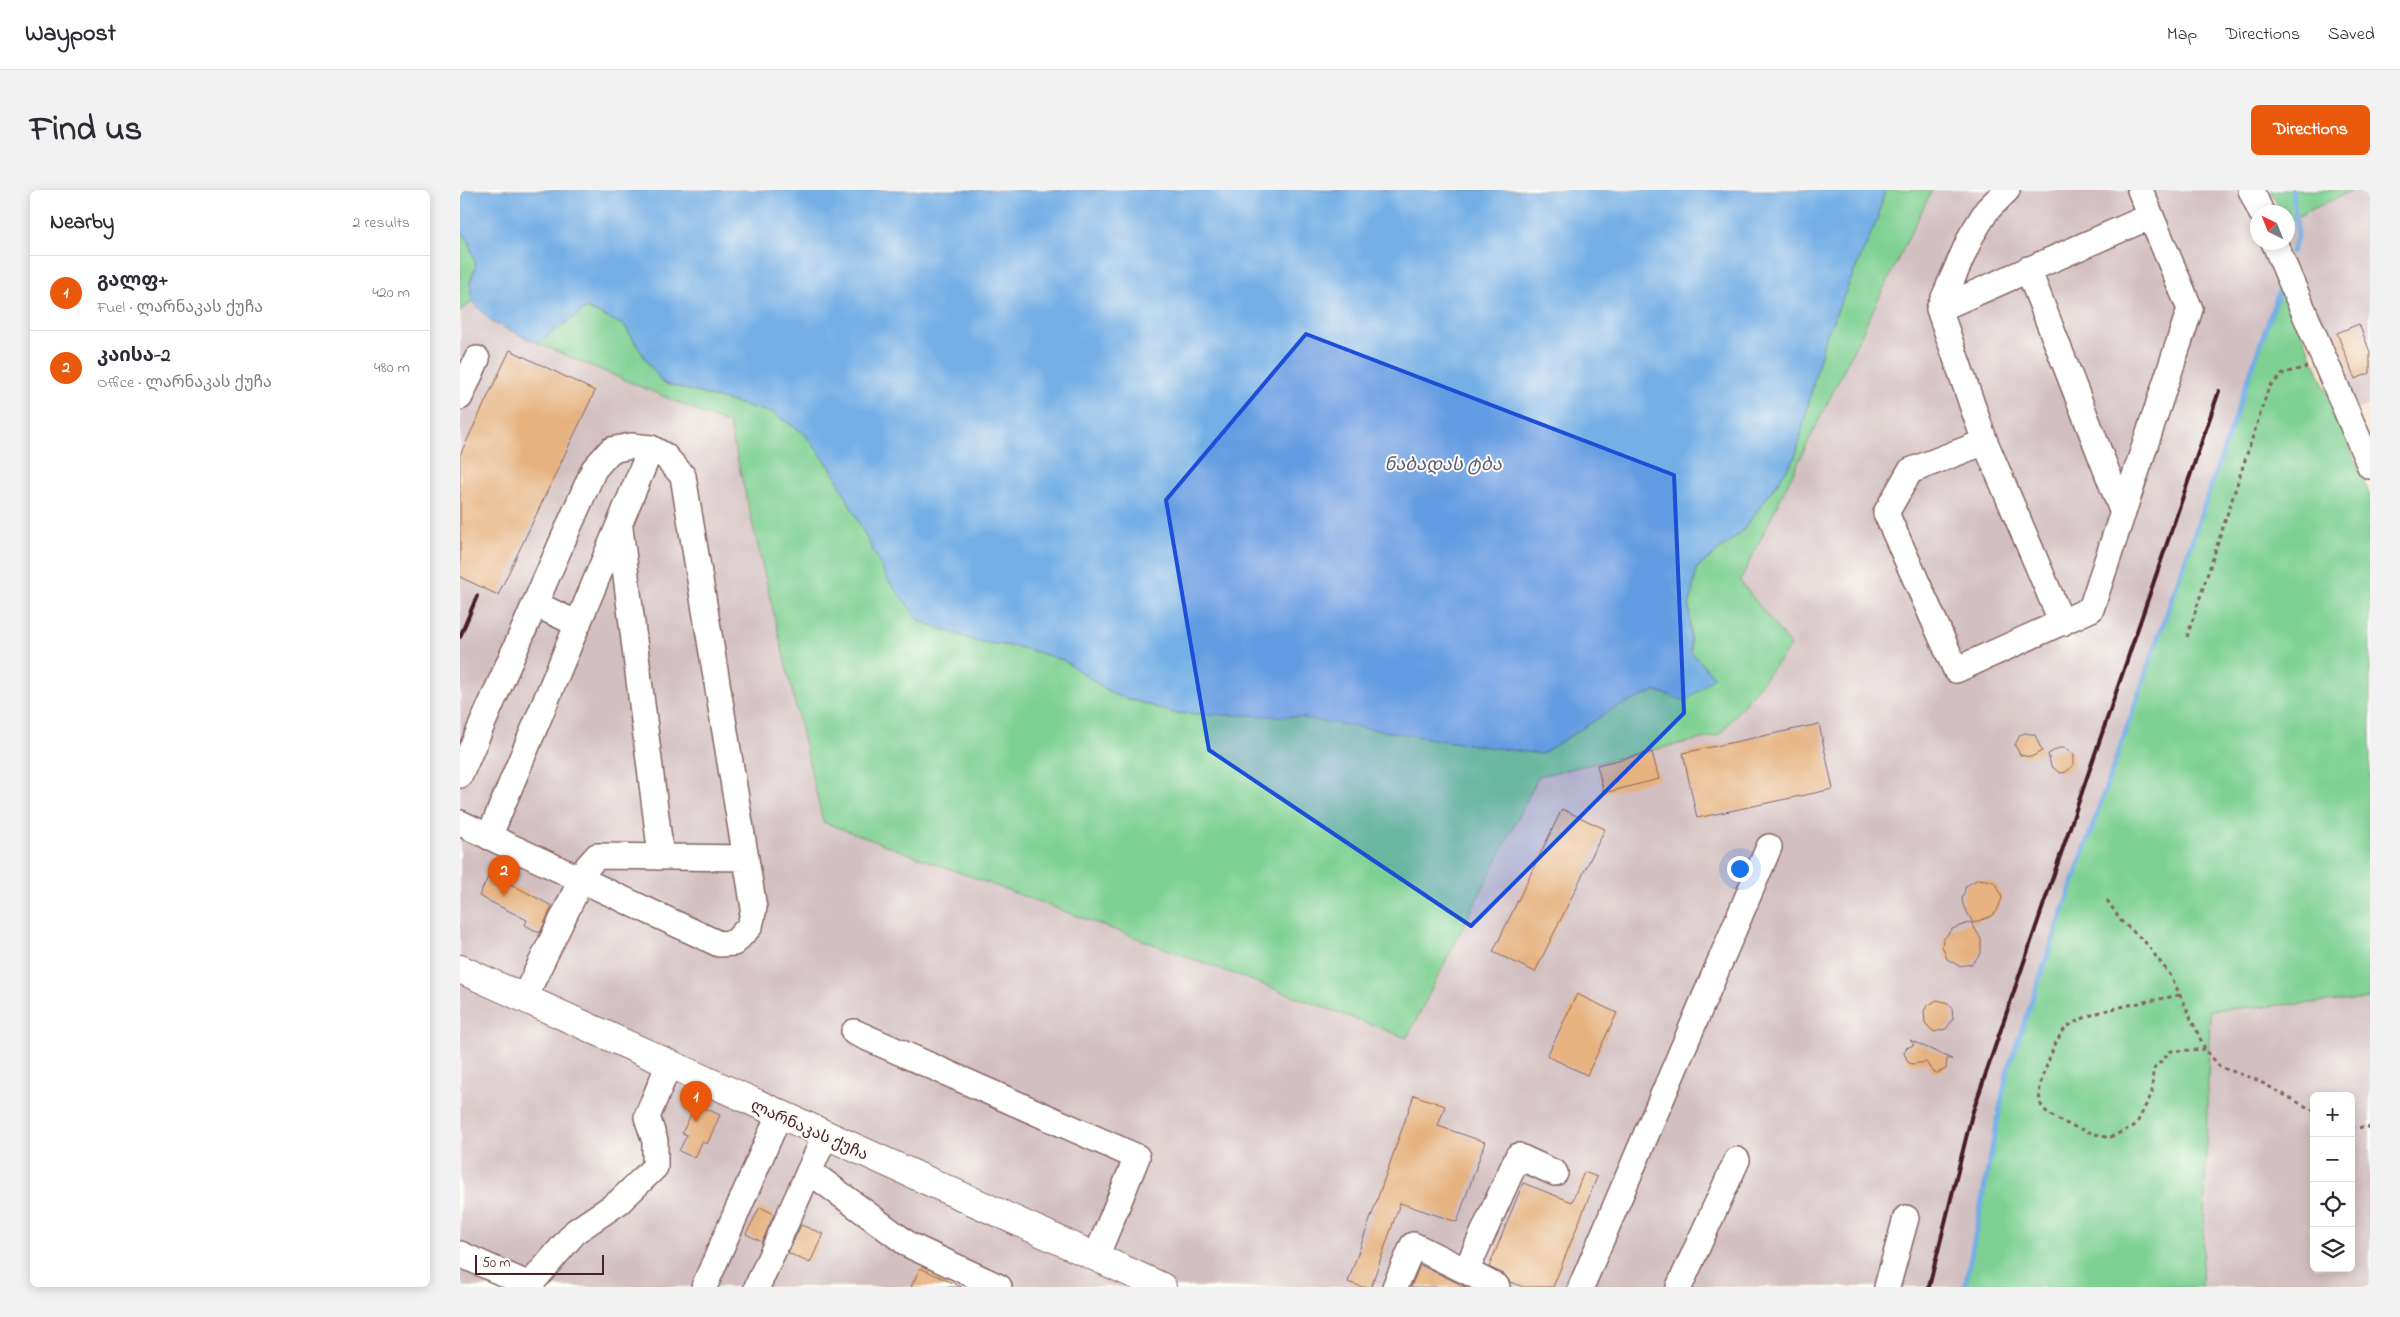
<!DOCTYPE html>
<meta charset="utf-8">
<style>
:root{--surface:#fff;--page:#f2f2f3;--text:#2b2b33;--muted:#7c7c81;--line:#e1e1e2;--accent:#ea580c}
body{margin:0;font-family:"Indie Flower","Noto Sans Georgian",sans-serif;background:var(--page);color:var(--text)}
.controls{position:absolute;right:15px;bottom:15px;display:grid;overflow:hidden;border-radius:8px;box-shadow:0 2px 12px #0003}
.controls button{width:45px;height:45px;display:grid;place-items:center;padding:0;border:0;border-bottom:1px solid var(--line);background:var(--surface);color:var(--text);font:25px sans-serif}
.compass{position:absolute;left:1790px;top:15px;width:45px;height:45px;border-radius:50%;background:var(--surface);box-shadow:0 2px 12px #0003;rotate:317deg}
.scale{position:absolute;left:15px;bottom:12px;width:129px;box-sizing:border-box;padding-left:5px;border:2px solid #4a1f2b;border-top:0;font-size:14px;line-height:18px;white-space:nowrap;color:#4a1f2b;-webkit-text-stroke:4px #fdfcf7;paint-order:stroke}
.you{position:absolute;left:1279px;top:678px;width:18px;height:18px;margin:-12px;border:4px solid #fff;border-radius:50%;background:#1a73e8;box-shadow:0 0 0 8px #1a73e833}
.badge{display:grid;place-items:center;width:32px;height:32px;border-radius:50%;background:var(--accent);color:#fff;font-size:16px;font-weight:700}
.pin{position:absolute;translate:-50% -41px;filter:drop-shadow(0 1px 2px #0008)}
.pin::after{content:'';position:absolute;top:26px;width:18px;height:15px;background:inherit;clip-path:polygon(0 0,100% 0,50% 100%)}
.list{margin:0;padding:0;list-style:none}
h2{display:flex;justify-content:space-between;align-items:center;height:65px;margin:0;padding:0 20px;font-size:21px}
h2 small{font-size:16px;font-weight:400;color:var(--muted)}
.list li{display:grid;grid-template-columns:32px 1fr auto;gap:15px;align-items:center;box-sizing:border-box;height:75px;padding:0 20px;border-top:1px solid var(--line)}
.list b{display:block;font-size:19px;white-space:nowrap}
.list p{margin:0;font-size:16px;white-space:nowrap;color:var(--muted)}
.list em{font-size:16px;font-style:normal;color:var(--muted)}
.icon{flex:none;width:28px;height:28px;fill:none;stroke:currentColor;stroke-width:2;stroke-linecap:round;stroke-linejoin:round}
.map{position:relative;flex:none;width:1910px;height:1097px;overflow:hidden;border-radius:8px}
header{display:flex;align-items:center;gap:30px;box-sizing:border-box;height:70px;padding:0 25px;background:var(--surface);border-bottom:1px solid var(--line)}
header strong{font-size:24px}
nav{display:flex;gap:28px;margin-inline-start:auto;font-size:18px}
.intro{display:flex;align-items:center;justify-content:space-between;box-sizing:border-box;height:120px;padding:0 30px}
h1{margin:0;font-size:35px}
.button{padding:12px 22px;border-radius:8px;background:var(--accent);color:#fff;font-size:18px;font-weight:700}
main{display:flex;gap:30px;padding:0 30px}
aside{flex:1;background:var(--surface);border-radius:8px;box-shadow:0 2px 12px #0003}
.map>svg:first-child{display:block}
.industrial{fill:#d2bfc1;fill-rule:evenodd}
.green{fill:#7ed092;stroke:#64785e}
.water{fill:#75afe5;stroke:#606788}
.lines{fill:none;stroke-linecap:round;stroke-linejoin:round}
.stream{stroke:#75afe5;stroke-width:5}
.building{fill:#e6b280}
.minor-casing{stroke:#866464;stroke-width:28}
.highway-casing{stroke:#866464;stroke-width:30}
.path{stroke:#866464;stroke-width:3;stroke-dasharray:4 4;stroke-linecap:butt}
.minor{stroke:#fff;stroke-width:25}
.highway{stroke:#fff;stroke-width:28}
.rail{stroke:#4a1f2b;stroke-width:4}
.marked{fill:#1d4ed8;fill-opacity:0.2;stroke:#1d4ed8;stroke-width:4;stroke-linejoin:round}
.labels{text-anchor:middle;stroke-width:4;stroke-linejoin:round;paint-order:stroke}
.street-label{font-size:16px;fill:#4a1f2b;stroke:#fdfcf7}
.water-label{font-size:18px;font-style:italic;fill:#5b5975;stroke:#fdfcf7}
</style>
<header>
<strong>Waypost</strong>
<nav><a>Map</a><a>Directions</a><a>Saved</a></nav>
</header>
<div class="intro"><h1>Find us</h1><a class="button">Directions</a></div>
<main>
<aside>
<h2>Nearby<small>2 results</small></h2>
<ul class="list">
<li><span class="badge">1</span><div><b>გალფ+</b><p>Fuel · ლარნაკას ქუჩა</p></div><em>420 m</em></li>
<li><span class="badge">2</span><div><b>კაისა-2</b><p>Office · ლარნაკას ქუჩა</p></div><em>480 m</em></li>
</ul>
</aside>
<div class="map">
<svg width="1910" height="1097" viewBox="0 0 1910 1097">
<rect width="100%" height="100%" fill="#fdfcf7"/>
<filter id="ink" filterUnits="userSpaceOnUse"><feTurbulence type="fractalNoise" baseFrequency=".02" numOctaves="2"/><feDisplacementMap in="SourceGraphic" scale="10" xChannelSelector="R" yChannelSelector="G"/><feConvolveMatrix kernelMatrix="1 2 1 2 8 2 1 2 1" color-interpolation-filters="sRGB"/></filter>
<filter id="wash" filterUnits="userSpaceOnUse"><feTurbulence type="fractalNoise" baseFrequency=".0096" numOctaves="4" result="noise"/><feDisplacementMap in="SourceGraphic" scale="20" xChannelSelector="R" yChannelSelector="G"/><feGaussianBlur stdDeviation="1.12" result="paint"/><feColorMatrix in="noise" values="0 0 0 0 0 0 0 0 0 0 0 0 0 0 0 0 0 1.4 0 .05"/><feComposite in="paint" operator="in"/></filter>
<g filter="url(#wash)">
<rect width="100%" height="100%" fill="#f6e5ce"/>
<!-- industrial -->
<path class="industrial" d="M1472 0H1791L1798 22V52H1828V31L1892 0H1910V214L1888 225 1826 80 1547 882 1505 1097H0V121L12 111 32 132 58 145 269 234 363 632 947 848 1079 586 1259 545 1331 456 1279 392Z
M1910 809V1097H1742L1750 820ZM1854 906H1891V1078H1854Z"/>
<!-- green -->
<path class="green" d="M1425 0H1472L1280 391 1331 456 1259 545 1079 586 947 848 363 632 269 234 77 153 127 118 165 136 188 173 203 193 313 223 344 243 373 281 428 390 460 431 516 451 563 458 603 470 653 504 714 523 837 527 985 551 1081 564 1153 519 1195 501 1226 510 1254 487 1231 462 1229 417 1237 378 1282 342 1335 268 1364 151 1417 30Z
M1811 0H1892L1828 31V22H1820Z
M0 40 9 51 16 76 10 92 12 111 0 121Z
M1825 102 1910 306V809L1750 820 1742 1097H1505L1547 882 1817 104Z"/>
<!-- water -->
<path class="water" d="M0 0H1425L1417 30 1364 151 1335 268 1282 342 1237 378 1229 417 1231 462 1254 487 1226 511 1195 501 1153 519 1081 564 985 551 837 527 714 523 653 504 603 470 563 458 516 451 460 431 428 390 373 281 344 243 313 223 203 193 188 173 165 136 127 118 77 153 32 132 12 111 10 92 16 76 9 51 0 40Z"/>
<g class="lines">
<!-- stream -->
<path class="stream" d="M1832 62 1838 44 1832 0
M1505 1097 1547 882 1820 98"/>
</g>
<g id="blocks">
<!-- building -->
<path class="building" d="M1899 134 1910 162V183L1895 189 1877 143Z
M50 160 135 201 38 405 0 387V265Z
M1359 534 1373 599 1237 628 1223 563Z
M1565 543 1575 545 1582 561 1571 567 1560 565 1555 555 1560 545Z
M1599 558H1605L1614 564V575L1606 582 1600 583 1591 576 1588 564Z
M1192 562 1199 589 1144 603 1137 575Z
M1102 619 1145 639 1075 782 1033 762Z
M30 683 92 716 80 743 65 735 67 730 19 706Z
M1518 689 1532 691 1537 695 1542 708 1537 721 1532 726 1513 733 1503 715 1502 709 1506 696Z
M1511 732 1521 749V763L1512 774 1499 776 1487 769 1482 756 1483 750 1492 739Z
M1117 804 1157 823 1127 885 1087 866Z
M1477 810 1488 813 1492 818 1493 829 1486 839 1474 842 1465 833 1464 821 1467 816Z
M1450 850 1492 869H1487L1486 879 1477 883 1472 881 1466 872 1452 874 1448 872 1444 863 1446 858 1454 855Z
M954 905 985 916 978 936 1025 952 997 1032 940 1013 911 1097H902L888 1092Z
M236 914 260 925 247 954 242 952 235 968 219 961 227 945 222 943Z
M1124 982 1137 987 1093 1097H1063L1050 1092 1044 1084 1029 1077 1063 993 1112 1012Z
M300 1017 314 1024 302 1052 286 1044Z
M341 1035 363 1044 350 1073 328 1063Z
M960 1075 1000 1094 1006 1097H951Z
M460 1078 502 1097H451Z"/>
</g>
</g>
<g filter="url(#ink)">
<use href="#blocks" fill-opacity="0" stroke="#866464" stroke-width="1"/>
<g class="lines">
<defs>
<path id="minor" d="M1547 0 1527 20 1511 46 1479 119 1525 252 1602 433
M1791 0 1801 22
M1814 52 1910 276
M1568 79 1663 323
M1479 119 1691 26
M0 207 17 169
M1525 252 1450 281 1426 323 1496 480 1631 419 1730 119 1680 0
M160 338 201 666
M75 414 118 434
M0 585 134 279 151 260 171 256 191 258 205 266 223 286 294 718 290 736 274 753 259 754 0 633
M29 647 191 258
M64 808 128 676 137 666 286 668
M394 842 677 967 636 1067
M349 981 449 1055 539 1097
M0 1064 69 1095
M1006 1081 1037 1097
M68 1097 116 1041 159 1012 195 977V951L187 927 209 874
M244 1097 319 925
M297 1097 365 946
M935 1097 953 1055 1006 1081 1058 966 1095 983
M1121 1097 1309 657
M1219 1097 1277 970
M1427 1097 1446 1028"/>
<path id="highway" d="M0 779 702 1097"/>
</defs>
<!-- minor casing -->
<use href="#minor" class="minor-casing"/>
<!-- highway casing -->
<use href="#highway" class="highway-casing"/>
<!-- path -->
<path class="path" d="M1727 447 1809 197 1824 183 1847 177
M1647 710 1661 731 1685 752 1711 786 1745 859 1760 877 1795 889 1854 921
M1719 805C1690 812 1629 819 1606 838 1598 845 1591 864 1587 875 1582 886 1578 899 1580 912 1584 930 1632 943 1649 948L1676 935 1692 903 1693 880 1711 861 1745 859
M1891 938 1910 937"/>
<!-- minor -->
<use href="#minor" class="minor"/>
<!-- highway -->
<use href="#highway" class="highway"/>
<!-- rail -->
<path class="rail" d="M0 447 17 406
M1469 1097 1512 924 1759 201"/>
</g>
</g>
<!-- marked area -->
<path class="marked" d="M846 144 1214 285 1224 523 1011 736 749 560 706 310Z"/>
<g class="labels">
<!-- street labels -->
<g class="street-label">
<text transform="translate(350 939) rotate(24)" y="6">ლარნაკას ქუჩა</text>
</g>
<!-- water labels -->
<g class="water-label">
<text x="983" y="280">ნაბადას ტბა</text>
</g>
</g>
</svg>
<div class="controls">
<button>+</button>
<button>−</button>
<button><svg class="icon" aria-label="locate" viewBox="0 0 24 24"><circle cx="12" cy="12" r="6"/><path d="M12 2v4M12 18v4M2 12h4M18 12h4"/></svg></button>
<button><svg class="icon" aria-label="layers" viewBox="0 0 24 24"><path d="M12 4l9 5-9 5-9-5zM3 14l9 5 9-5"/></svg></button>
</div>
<svg class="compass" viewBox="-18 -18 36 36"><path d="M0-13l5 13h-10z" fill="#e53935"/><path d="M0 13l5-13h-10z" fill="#7c7c81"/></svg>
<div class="scale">50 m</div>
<div class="you"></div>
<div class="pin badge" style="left:236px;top:932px">1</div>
<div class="pin badge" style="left:44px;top:706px">2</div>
</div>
</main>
